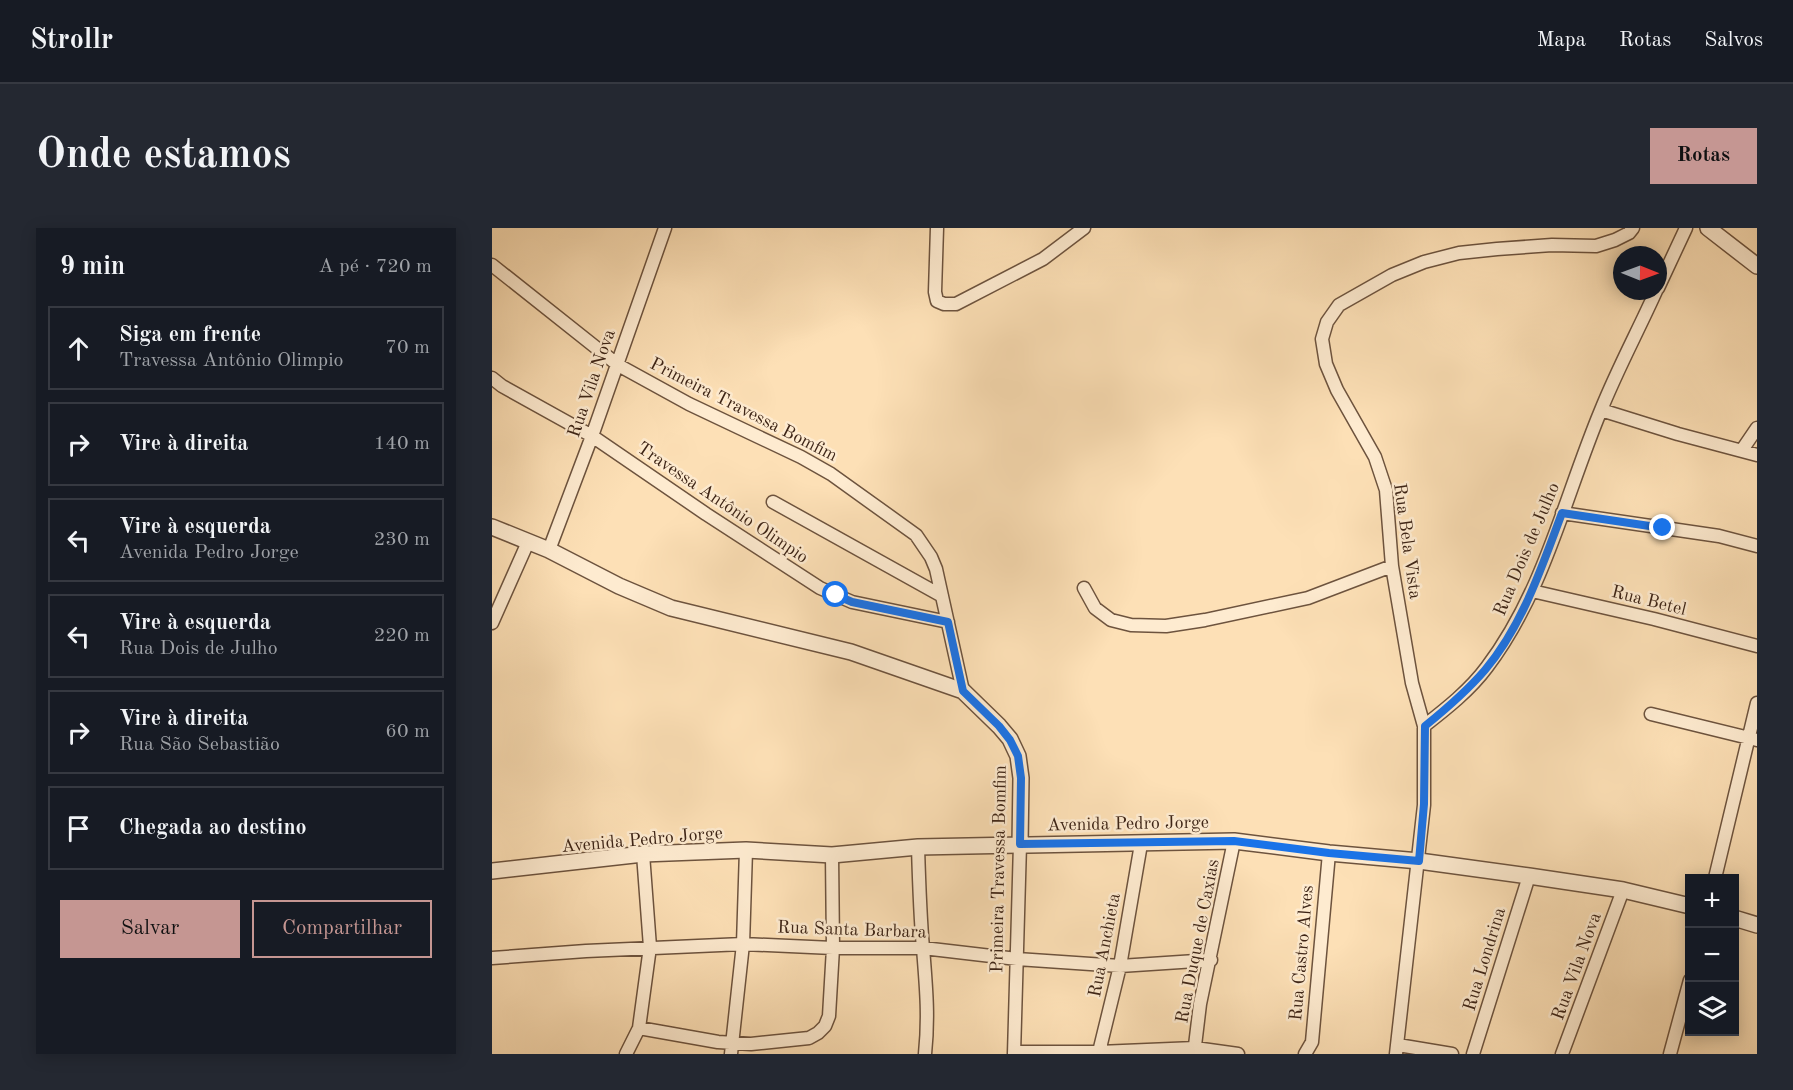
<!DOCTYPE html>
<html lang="pt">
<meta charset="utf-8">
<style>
:root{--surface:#171b24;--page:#242831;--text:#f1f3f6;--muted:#9ea1a6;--line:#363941;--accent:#c59692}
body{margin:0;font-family:"Old Standard TT",serif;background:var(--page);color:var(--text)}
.controls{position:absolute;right:18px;bottom:18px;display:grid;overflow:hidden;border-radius:0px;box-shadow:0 3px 15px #0003}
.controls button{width:54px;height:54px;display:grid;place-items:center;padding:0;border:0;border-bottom:2px solid var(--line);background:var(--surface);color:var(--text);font:30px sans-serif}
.compass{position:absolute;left:1121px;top:18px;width:54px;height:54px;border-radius:50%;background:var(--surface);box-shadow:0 3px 15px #0003;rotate:91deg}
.stop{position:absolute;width:18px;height:18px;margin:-14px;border:4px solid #1a73e8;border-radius:50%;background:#fff}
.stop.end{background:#1a73e8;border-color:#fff;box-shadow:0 2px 6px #0008}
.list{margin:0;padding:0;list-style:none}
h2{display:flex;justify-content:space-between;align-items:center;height:78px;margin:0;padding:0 24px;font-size:26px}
h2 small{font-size:20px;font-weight:400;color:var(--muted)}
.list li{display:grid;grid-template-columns:39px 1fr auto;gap:18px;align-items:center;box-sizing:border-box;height:84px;margin:0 12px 12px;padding:0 12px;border:2px solid var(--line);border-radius:0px}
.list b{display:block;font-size:22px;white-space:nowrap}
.list p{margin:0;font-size:20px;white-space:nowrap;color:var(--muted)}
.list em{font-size:20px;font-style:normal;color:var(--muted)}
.actions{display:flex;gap:12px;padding:18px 24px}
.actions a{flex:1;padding:14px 0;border:2px solid var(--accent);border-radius:0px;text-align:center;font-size:21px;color:var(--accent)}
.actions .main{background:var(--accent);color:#111}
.icon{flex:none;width:33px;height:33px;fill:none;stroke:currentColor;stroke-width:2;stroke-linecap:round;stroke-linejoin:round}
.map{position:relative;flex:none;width:1265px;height:826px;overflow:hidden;border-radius:0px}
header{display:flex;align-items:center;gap:36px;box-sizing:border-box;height:84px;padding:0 30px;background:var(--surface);border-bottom:2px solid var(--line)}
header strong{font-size:28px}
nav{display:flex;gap:33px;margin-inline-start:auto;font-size:21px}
.intro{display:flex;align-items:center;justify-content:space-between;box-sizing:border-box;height:144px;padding:0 36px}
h1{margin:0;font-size:42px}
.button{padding:15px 27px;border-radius:0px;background:var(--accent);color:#111;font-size:21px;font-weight:700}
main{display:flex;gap:36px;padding:0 36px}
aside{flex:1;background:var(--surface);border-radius:0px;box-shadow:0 3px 15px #0003}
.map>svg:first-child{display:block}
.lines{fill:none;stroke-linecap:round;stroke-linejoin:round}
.minor-casing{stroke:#6d533e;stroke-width:15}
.tertiary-casing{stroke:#6d533e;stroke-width:18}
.minor{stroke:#feebd0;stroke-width:12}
.tertiary{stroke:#feebd0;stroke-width:15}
.route{stroke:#1a73e8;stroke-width:8}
.labels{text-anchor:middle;stroke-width:5;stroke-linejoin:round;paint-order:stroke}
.street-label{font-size:18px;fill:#3d2416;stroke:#feebd0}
</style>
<header>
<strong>Strollr</strong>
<nav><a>Mapa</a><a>Rotas</a><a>Salvos</a></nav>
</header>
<div class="intro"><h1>Onde estamos</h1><a class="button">Rotas</a></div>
<main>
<aside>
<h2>9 min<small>A pé · 720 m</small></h2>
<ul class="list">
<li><svg class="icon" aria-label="ahead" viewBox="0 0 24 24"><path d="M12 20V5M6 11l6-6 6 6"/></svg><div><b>Siga em frente</b><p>Travessa Antônio Olimpio</p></div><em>70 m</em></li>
<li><svg class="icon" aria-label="right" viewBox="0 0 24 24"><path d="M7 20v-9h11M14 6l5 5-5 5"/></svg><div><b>Vire à direita</b></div><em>140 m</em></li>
<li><svg class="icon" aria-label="left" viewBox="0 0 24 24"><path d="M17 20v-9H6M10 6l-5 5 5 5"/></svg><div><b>Vire à esquerda</b><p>Avenida Pedro Jorge</p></div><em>230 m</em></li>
<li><svg class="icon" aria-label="left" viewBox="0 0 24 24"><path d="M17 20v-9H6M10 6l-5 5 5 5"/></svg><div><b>Vire à esquerda</b><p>Rua Dois de Julho</p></div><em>220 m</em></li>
<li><svg class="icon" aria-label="right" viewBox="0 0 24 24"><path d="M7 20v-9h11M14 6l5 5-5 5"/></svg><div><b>Vire à direita</b><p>Rua São Sebastião</p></div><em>60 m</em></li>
<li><svg class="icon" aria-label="arrive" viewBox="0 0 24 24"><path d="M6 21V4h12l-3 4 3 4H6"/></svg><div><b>Chegada ao destino</b></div></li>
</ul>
<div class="actions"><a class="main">Salvar</a><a>Compartilhar</a></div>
</aside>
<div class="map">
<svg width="1265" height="826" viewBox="0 0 1265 826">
<rect width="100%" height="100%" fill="#fde0b6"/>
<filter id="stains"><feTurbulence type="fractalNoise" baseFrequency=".00333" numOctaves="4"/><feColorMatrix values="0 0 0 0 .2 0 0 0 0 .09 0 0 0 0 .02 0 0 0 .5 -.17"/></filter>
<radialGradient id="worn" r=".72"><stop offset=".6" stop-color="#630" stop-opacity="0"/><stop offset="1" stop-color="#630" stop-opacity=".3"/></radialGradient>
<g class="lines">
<defs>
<path id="minor" d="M445 0 443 64 445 73 452 76H464L551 31 592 0
M0 37 126 137 197 176 309 229 339 246 424 307 439 329 444 341 471 463
M1166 60 1194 0
M0 150 10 158 100 208 214 286 328 360 360 374 456 394
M1109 182 1186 206 1265 227
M1250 222 1265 200
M281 274 450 368
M1070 285 1227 308 1265 318
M57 322 100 208 173 0
M592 360 603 380 619 392 639 397 674 398 713 392 816 370 900 338
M1040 363 1162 391 1265 418
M0 395 36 314
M1159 486 1265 512
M932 498C954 481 978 462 995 439 1052 364 1073 268 1109 182 1125 142 1146 103 1164 63
M426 619C427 653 428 687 431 720 434 758 437 788 433 826
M1223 650 1265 475
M0 730 94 723 251 716 341 720H431L525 731 628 738 719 732
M147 800 226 814 259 816 317 810 326 805 333 798 337 788 341 720 340 627
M906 817 960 826
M522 824H607L703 820 746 826
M607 824 628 738 649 616
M134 826 147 800 158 719 151 626
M239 826 251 716 254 622
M522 826 528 616
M702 826 708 776 742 613
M813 826 820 814 837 625
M904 826 932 577V498L920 455 900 338 894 262 883 229 845 162 834 136 830 111 835 94 847 77 900 47 932 34 967 25 1005 21 1060 17 1104 18 1123 12 1137 5 1141 0
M981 826 1037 648
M1070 826 1131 662
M1178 826 1198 752"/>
<path id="tertiary" d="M1216 0 1265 38
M0 299 57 322 127 358 179 380 359 424 471 463 507 498 518 511 526 528 529 550 528 616
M0 643 151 626 254 622 340 627 426 619 742 613 837 625 927 633 1037 648 1131 662 1198 678
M1242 690 1265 697"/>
</defs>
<!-- minor casing -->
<use href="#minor" class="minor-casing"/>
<!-- tertiary casing -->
<use href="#tertiary" class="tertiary-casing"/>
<!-- minor -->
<use href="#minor" class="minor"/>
<!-- tertiary -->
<use href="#tertiary" class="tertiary"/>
</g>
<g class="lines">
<!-- route -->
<path class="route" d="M344 367 360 374 456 394 471 463 507 498 518 512 526 528 529 550 528 616 742 613 837 625 927 633 932 576 933 498C954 481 975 463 993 442 1031 397 1050 338 1070 285L1171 300"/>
</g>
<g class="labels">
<!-- street labels -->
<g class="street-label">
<text transform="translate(99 155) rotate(-71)" y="6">Rua Vila Nova</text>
<text transform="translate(252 181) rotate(27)" y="6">Primeira Travessa Bomfim</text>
<text transform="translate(231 274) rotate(34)" y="6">Travessa Antônio Olimpio</text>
<text transform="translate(916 313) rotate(82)" y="6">Rua Bela Vista</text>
<text transform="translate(1034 321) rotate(-67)" y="6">Rua Dois de Julho</text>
<text transform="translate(1157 372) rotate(14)" y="6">Rua Betel</text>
<text transform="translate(636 595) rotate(-1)" y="6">Avenida Pedro Jorge</text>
<text transform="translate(150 611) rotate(-5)" y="6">Avenida Pedro Jorge</text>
<text transform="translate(506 641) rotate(-89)" y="6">Primeira Travessa Bomfim</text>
<text transform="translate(360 701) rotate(2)" y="6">Rua Santa Barbara</text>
<text transform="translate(705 713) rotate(-79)" y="6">Rua Duque de Caxias</text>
<text transform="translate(612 717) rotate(-79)" y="6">Rua Anchieta</text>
<text transform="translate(809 725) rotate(-85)" y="6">Rua Castro Alves</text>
<text transform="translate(992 731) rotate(-73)" y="6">Rua Londrina</text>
<text transform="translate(1084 738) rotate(-70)" y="6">Rua Vila Nova</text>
</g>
</g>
<rect width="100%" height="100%" filter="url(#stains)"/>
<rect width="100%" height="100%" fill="url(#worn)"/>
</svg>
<div class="controls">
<button>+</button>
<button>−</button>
<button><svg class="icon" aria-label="layers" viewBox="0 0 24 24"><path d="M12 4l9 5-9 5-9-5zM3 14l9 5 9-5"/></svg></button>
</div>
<svg class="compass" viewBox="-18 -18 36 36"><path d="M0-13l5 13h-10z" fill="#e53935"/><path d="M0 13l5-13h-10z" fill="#9ea1a6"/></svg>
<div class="stop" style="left:344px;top:367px"></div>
<div class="stop end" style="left:1171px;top:300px"></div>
</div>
</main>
